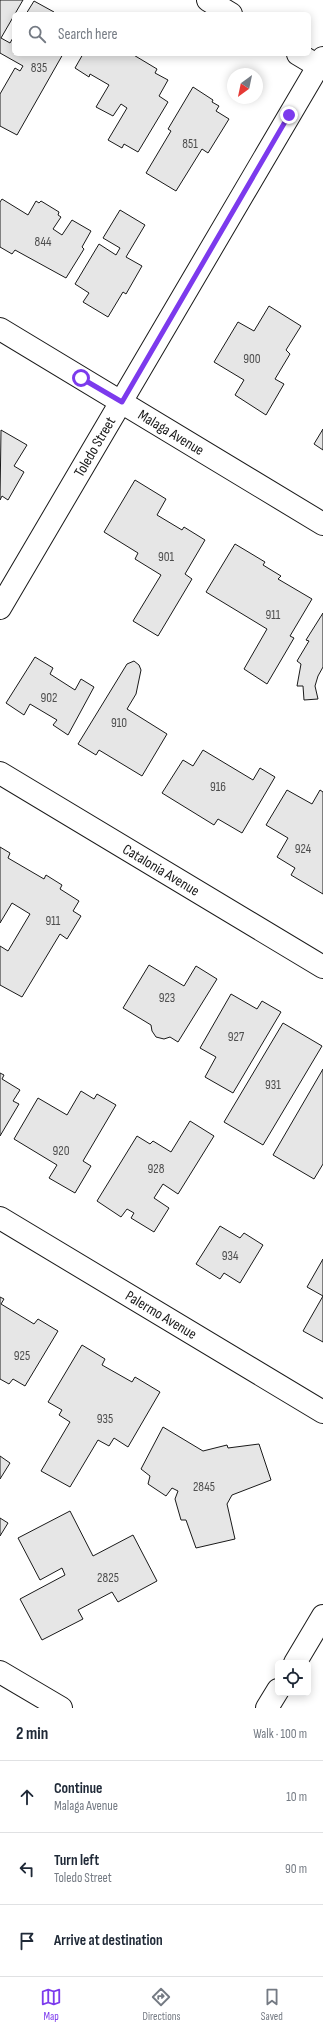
<!DOCTYPE html>
<meta charset="utf-8">
<style>
:root{--surface:#fff;--page:#f2f2f3;--text:#1f2937;--muted:#747a83;--line:#e0e1e3;--accent:#7c3aed}
body{margin:0;font-family:"Sofia Sans Condensed",sans-serif;background:var(--page);color:var(--text)}
.controls{position:absolute;right:12px;bottom:12px;display:grid;overflow:hidden;border-radius:6px;box-shadow:0 2px 10px #0003}
.controls button{width:36px;height:36px;display:grid;place-items:center;padding:0;border:0;border-bottom:1px solid var(--line);background:var(--surface);color:var(--text);font:20px sans-serif}
.compass{position:absolute;left:227px;top:68px;width:36px;height:36px;border-radius:50%;background:var(--surface);box-shadow:0 2px 10px #0003;rotate:213deg}
.stop{position:absolute;width:12px;height:12px;margin:-9px;border:3px solid #7c3aed;border-radius:50%;background:#fff}
.stop.end{background:#7c3aed;border-color:#fff;box-shadow:0 1px 4px #0008}
.list{margin:0;padding:0;list-style:none}
h2{display:flex;justify-content:space-between;align-items:center;height:52px;margin:0;padding:0 16px;font-size:17px}
h2 small{font-size:13px;font-weight:400;color:var(--muted)}
.list li{display:grid;grid-template-columns:26px 1fr auto;gap:12px;align-items:center;box-sizing:border-box;height:72px;padding:0 16px;border-top:1px solid var(--line)}
.list b{display:block;font-size:15px;white-space:nowrap}
.list p{margin:0;font-size:13px;white-space:nowrap;color:var(--muted)}
.list em{font-size:13px;font-style:normal;color:var(--muted)}
.icon{flex:none;width:22px;height:22px;fill:none;stroke:currentColor;stroke-width:2;stroke-linecap:round;stroke-linejoin:round}
.map{position:relative;flex:none;width:323px;height:1708px;overflow:hidden}
.search{position:absolute;background:var(--surface);box-shadow:0 2px 10px #0003;left:12px;right:12px;top:12px;height:44px;display:flex;align-items:center;gap:10px;box-sizing:border-box;padding:0 14px;border-radius:6px;color:var(--muted);font-size:15px}
.sheet{height:268px;background:var(--surface)}
nav{display:flex;justify-content:space-around;align-items:center;box-sizing:border-box;height:56px;border-top:1px solid var(--line);background:var(--surface);font-size:11px;color:var(--muted)}
nav a{display:grid;justify-items:center;gap:2px}
nav .on{color:var(--accent)}
.map>svg:first-child{display:block}
.building{fill:#e6e6e6;stroke:#1a1a1a}
.lines{fill:none;stroke-linecap:round;stroke-linejoin:round}
.minor-casing{stroke:#1a1a1a;stroke-width:24}
.tertiary-casing{stroke:#1a1a1a;stroke-width:24}
.minor{stroke:#fff;stroke-width:22}
.tertiary{stroke:#fff;stroke-width:22}
.route{stroke:#7c3aed;stroke-width:5}
.labels{text-anchor:middle;stroke-width:3;stroke-linejoin:round;paint-order:stroke}
.number-label{font-size:13px;fill:#4d4d4d}
.street-label{font-size:15px;fill:#1a1a1a;stroke:#fff}
</style>
<div class="map">
<svg width="323" height="1708" viewBox="0 0 323 1708">
<rect width="100%" height="100%" fill="#fff"/>
<!-- building -->
<path class="building" d="M0 0H23L1 38 10 43 14 36V54H63L17 135 0 126V94L15 68 20 71 23 66 0 53Z
M34 1 54 12 53 14H26Z
M83 54H132L157 69 155 73 168 80 159 96 168 102 138 152 124 144 122 148 108 140 127 108 121 104 113 116 96 107 109 85 90 74 89 77 75 68Z
M193 87 213 100 212 102 219 106 216 111 229 119 208 153 202 149 176 191 146 173 171 131 168 129Z
M2 199 28 215 36 201 39 203 41 201 59 212 58 215 61 217 53 229 62 235 72 220 91 231 82 247 84 249 66 278 15 250 12 254 0 247V202Z
M120 210 145 225 126 257 142 266 126 294 123 292 108 317 83 302 89 293 75 284 99 244 116 255 120 248 103 238Z
M269 306 301 326 286 350 290 354 275 379 284 384 266 415 235 395 244 380 214 362 238 322 254 331Z
M323 429V450L314 444Z
M1 430 27 445 14 466 24 472 8 500 2 496 0 500Z
M135 480 166 499 157 515 182 530 184 527 205 540 185 574 192 579 158 636 133 621 161 575 135 559 138 553 104 532Z
M235 544 265 562 263 565 281 576 278 579 312 599 290 636 294 638 267 684 244 669 267 629 206 592Z
M323 613V667L318 676 315 686 318 699 304 700 303 686H297L301 664 297 661 309 641 306 640Z
M35 657 53 668 50 674 75 690 81 679 94 687 68 735 53 725 57 720 30 704 24 715 6 703Z
M134 661 139 665 141 670 136 694 127 709 167 734 142 776 99 750 96 755 78 744 127 664Z
M203 750 253 780 260 768 275 777 242 833 218 819 214 825 162 793 183 760 193 766Z
M287 790 312 804 320 790 323 792V894L291 875 295 868 277 857 288 838 266 825Z
M0 847 10 853 8 858 44 879 46 875 62 885 60 889 79 901 73 911 81 916 67 939 60 934 22 997 0 985V946L8 951 30 914 12 903 0 923Z
M149 965 184 986 196 966 217 979 178 1042 170 1037 164 1039 156 1037 152 1031 151 1025 123 1008Z
M231 994 257 1009 262 1001 281 1012 233 1093 205 1077 216 1057 200 1048Z
M283 1023 322 1046 263 1145 224 1122Z
M323 1069V1164L314 1179 273 1155Z
M0 1073 4 1075 2 1079 20 1090 13 1101 19 1104 0 1136Z
M81 1091 94 1099 97 1094 116 1105 83 1161 91 1166 75 1193 49 1178 57 1165 14 1139 38 1098 67 1115Z
M190 1121 214 1136 178 1194 163 1184 154 1198 169 1208 154 1232 131 1218 134 1213 127 1209 121 1217 97 1201 137 1136 150 1144 153 1141 171 1152Z
M220 1226 240 1238 244 1233 263 1245 240 1283 224 1273 220 1279 196 1264Z
M323 1259V1342L303 1331 323 1296 307 1287Z
M0 1297 4 1299 1 1304 34 1324 38 1319 58 1331 25 1386 13 1379 9 1384 0 1379Z
M82 1345 105 1359 102 1365 132 1382 135 1377 160 1392 128 1447 114 1438 109 1446 98 1440 70 1487 41 1471 70 1422 59 1415 62 1410 48 1402Z
M163 1427 203 1451 227 1445 228 1448 259 1444 271 1480 232 1495 227 1504 235 1539 196 1548 186 1520H181L175 1499 178 1491 172 1488 166 1496 148 1484 150 1476 141 1469Z
M0 1456 10 1463 0 1479Z
M70 1511 93 1556 133 1535 157 1581 118 1602 112 1592 78 1610 83 1619 42 1640 20 1599 65 1575 62 1568 40 1580 18 1538Z
M0 1518 8 1523 0 1536Z"/>
<g class="lines">
<defs>
<g id="minor">
<path id="s1" d="M0 329 323 524"/>
<path id="s2" d="M0 608 323 58"/>
<path id="s3" d="M0 773 323 967"/>
<path id="s4" d="M0 1218 323 1412"/>
<path d="M0 1672 61 1708"/>
</g>
<path id="tertiary" d="M208 0 231 14
M298 54 323 69
M295 1663 323 1616
M267 1708 278 1690"/>
</defs>
<!-- minor casing -->
<use href="#minor" class="minor-casing"/>
<!-- tertiary casing -->
<use href="#tertiary" class="tertiary-casing"/>
<!-- minor -->
<use href="#minor" class="minor"/>
<!-- tertiary -->
<use href="#tertiary" class="tertiary"/>
</g>
<g class="lines">
<!-- route -->
<path class="route" d="M81 378 122 402 289 115"/>
</g>
<g class="labels">
<!-- number labels -->
<g class="number-label">
<text x="39" y="72">835</text>
<text x="190" y="148">851</text>
<text x="43" y="246">844</text>
<text x="252" y="363">900</text>
<text x="166" y="561">901</text>
<text x="273" y="619">911</text>
<text x="49" y="702">902</text>
<text x="119" y="727">910</text>
<text x="218" y="791">916</text>
<text x="303" y="853">924</text>
<text x="53" y="925">911</text>
<text x="167" y="1002">923</text>
<text x="236" y="1041">927</text>
<text x="273" y="1089">931</text>
<text x="61" y="1155">920</text>
<text x="156" y="1173">928</text>
<text x="230" y="1260">934</text>
<text x="22" y="1360">925</text>
<text x="105" y="1423">935</text>
<text x="204" y="1491">2845</text>
<text x="108" y="1582">2825</text>
</g>
<!-- street labels -->
<g class="street-label">
<text dy="5" stroke="none"><textPath href="#s1" startOffset="200">Malaga Avenue</textPath></text>
<text dy="5" stroke="none"><textPath href="#s2" startOffset="187">Toledo Street</textPath></text>
<text dy="5" stroke="none"><textPath href="#s3" startOffset="188">Catalonia Avenue</textPath></text>
<text dy="5" stroke="none"><textPath href="#s4" startOffset="188">Palermo Avenue</textPath></text>
</g>
</g>
</svg>
<div class="controls">
<button><svg class="icon" aria-label="locate" viewBox="0 0 24 24"><circle cx="12" cy="12" r="6"/><path d="M12 2v4M12 18v4M2 12h4M18 12h4"/></svg></button>
</div>
<svg class="compass" viewBox="-18 -18 36 36"><path d="M0-13l5 13h-10z" fill="#e53935"/><path d="M0 13l5-13h-10z" fill="#747a83"/></svg>
<div class="stop" style="left:81px;top:378px"></div>
<div class="stop end" style="left:289px;top:115px"></div>
<div class="search"><svg class="icon" aria-label="search" viewBox="0 0 24 24"><circle cx="10" cy="10" r="6"/><path d="M15 15l6 6"/></svg>Search here</div>
</div>
<section class="sheet">
<h2>2 min<small>Walk · 100 m</small></h2>
<ul class="list">
<li><svg class="icon" aria-label="ahead" viewBox="0 0 24 24"><path d="M12 20V5M6 11l6-6 6 6"/></svg><div><b>Continue</b><p>Malaga Avenue</p></div><em>10 m</em></li>
<li><svg class="icon" aria-label="left" viewBox="0 0 24 24"><path d="M17 20v-9H6M10 6l-5 5 5 5"/></svg><div><b>Turn left</b><p>Toledo Street</p></div><em>90 m</em></li>
<li><svg class="icon" aria-label="arrive" viewBox="0 0 24 24"><path d="M6 21V4h12l-3 4 3 4H6"/></svg><div><b>Arrive at destination</b></div></li>
</ul>
</section>
<nav>
<a class="on"><svg class="icon" aria-label="map" viewBox="0 0 24 24"><path d="M3 6l6-2 6 2 6-2v14l-6 2-6-2-6 2zM9 4v14M15 6v14"/></svg>Map</a>
<a><svg class="icon" aria-label="directions" viewBox="0 0 24 24"><path d="M12 3l9 9-9 9-9-9zM9 14v-3h6M13 9l2 2-2 2"/></svg>Directions</a>
<a><svg class="icon" aria-label="saved" viewBox="0 0 24 24"><path d="M7 4h10v16l-5-4-5 4z"/></svg>Saved</a>
</nav>
